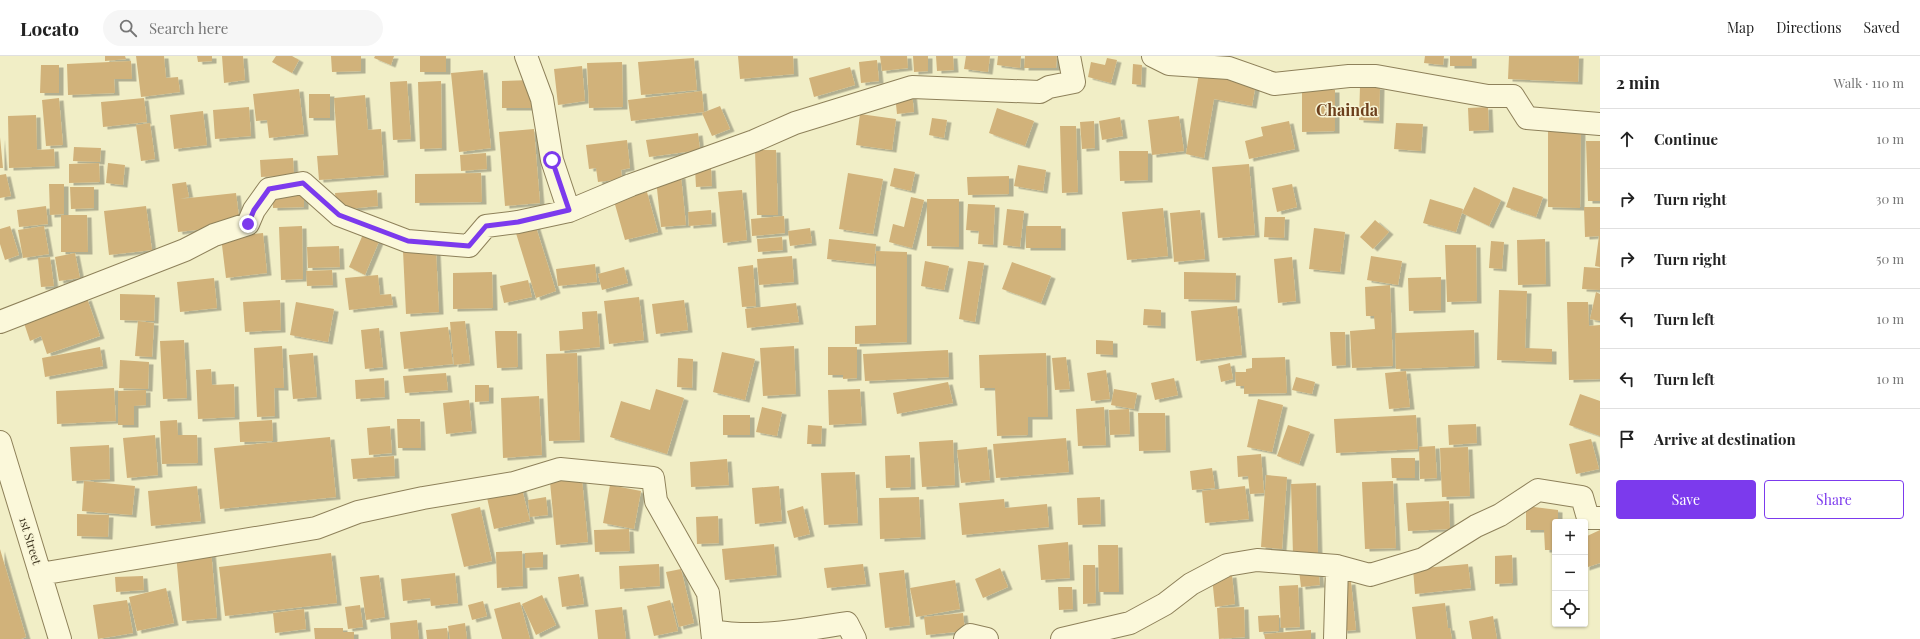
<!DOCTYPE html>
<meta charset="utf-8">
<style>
:root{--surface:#fff;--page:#f6f6f6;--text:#222;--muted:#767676;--line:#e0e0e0;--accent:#7c3aed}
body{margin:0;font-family:"Playfair Display",serif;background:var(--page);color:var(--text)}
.controls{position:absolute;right:12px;bottom:12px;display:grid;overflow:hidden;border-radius:4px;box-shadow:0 1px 3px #0004}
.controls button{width:36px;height:36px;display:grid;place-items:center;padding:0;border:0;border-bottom:1px solid var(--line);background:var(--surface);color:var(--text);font:20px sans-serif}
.stop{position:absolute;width:12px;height:12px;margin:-9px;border:3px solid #7c3aed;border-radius:50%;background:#fff}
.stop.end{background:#7c3aed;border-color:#fff;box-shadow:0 1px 4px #0008}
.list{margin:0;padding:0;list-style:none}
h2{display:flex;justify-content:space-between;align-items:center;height:52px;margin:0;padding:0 16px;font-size:17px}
h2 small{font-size:13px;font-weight:400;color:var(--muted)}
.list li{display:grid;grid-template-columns:26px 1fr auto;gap:12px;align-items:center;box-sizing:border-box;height:60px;padding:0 16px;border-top:1px solid var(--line)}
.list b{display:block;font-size:15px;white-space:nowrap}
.list em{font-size:13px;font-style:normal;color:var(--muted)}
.actions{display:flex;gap:8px;padding:12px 16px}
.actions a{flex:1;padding:9px 0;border:1px solid var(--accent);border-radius:4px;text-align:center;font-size:14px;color:var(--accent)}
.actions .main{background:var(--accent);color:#fff}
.icon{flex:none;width:22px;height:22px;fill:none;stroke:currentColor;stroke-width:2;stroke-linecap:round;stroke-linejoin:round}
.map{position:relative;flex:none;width:1600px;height:583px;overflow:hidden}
header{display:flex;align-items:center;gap:24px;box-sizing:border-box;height:56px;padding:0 20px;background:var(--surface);border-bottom:1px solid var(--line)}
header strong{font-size:19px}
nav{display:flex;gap:22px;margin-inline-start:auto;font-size:14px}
.search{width:280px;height:36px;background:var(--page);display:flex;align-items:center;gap:10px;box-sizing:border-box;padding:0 14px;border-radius:22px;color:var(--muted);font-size:15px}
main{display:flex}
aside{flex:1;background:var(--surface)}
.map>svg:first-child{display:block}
.building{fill:#d1b27a;filter:url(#shadow)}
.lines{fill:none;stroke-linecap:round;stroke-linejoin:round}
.minor-casing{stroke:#8e815a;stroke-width:24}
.minor{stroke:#fbf8da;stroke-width:22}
.route{stroke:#7c3aed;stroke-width:5}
.labels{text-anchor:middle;stroke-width:3;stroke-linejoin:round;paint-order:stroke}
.street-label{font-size:12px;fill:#3d341f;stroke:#f8f5d6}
.district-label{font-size:16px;font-weight:bold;fill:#6c3f1c;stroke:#f8f5d6}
</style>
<header>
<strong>Locato</strong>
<div class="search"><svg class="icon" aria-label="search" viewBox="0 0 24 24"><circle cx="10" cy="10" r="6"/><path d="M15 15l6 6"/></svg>Search here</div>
<nav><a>Map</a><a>Directions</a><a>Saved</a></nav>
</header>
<main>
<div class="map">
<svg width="1600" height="583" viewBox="0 0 1600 583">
<defs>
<filter id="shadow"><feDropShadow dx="4.5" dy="2.5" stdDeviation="0" flood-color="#0004"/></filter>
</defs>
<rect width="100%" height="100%" fill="#f1eec6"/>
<!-- building -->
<path class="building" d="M105 0H125L126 3 105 5Z
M136 0H164L166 22 178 21 180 36 141 41Z
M197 0H212V5L198 6Z
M222 0H243L245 24 224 27Z
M276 0H292L299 4 292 17 272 6Z
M331 0H361V15L332 16Z
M375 0H394L391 9 374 2Z
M420 0H446V16H420Z
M738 0H793L794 18 740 23Z
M880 0H907L908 12 882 15Z
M913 0H928V15L914 16Z
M936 0H953L954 14 937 15Z
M966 0H990L988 16 964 13Z
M998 0H1021L1020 12 997 9Z
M1025 0H1057L1056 12H1024Z
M1425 0H1444L1443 9 1424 7Z
M1450 0H1472V10H1450Z
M1509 0H1579L1578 26 1508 23Z
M694 2 697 34 641 39 638 6Z
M1107 2 1117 4 1111 27 1088 21 1091 6 1105 9Z
M877 4 879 25 861 27 859 6Z
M131 5 132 23H114L115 37 68 39 67 8Z
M622 6 623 51 589 52 587 7Z
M1133 8 1142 9 1141 29 1132 28Z
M41 9H59V37H40Z
M582 10 585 45 558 49 554 13Z
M850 11 855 29 814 41 809 22Z
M483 14 491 92 459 96 451 17Z
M1199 17 1256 27 1252 50 1214 43 1204 102 1186 98Z
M531 24V52H502V25Z
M407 25 411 83 393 84 390 26Z
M441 25 442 92 420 93 418 26Z
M1360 30 1380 31 1379 65 1359 64Z
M299 33 304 78 269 82 267 64 256 65 253 38Z
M1302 34H1335V75L1302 76Z
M702 35 704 56 631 65 628 44Z
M912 37 914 56 897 58 895 39Z
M309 38H330V62H309Z
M365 39 368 74 381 73 384 119 319 124 317 100 338 99 334 42Z
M59 42 63 89 46 90 42 44Z
M144 42 147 66 103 71 101 46Z
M720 50 730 73 712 80 702 57Z
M249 51 251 80 215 83 213 54Z
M1488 51 1489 74 1469 75 1468 52Z
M997 52 1034 65 1025 90 989 77Z
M203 55 207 89 174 93 170 59Z
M860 58 896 63 892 94 856 89Z
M36 59 37 94 54 93 55 110 9 112 8 60Z
M1179 60 1184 95 1152 99 1148 64Z
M1120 61 1123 80 1102 84 1099 65Z
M932 62 947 64 944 82 929 79Z
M1094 65 1095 92 1082 93 1080 66Z
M1289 65 1295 93 1249 103 1245 85 1263 80 1261 71Z
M150 67 155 103 141 105 136 69Z
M1396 67 1423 68 1421 95 1394 93Z
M1548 69H1581L1580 152 1548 151Z
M1060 70H1076L1078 136 1062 137Z
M534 73 540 147 505 150 499 76Z
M698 77 700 94 649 101 646 84Z
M0 81 3 112H0Z
M627 84 630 112 621 114 622 123 598 126 596 112 589 113 586 89Z
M1586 85H1600V145H1588Z
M74 91 101 92 100 106 73 105Z
M755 94H776L778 159H757Z
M1119 95H1148V124L1120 125Z
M486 97 487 113 461 115 460 99Z
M293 102 294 119 261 121 260 104Z
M99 107 100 126 69 127V108Z
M108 107 125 109 123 129 106 127Z
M1249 108 1255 179 1218 182 1212 111Z
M1018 109 1046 114 1043 135 1014 130Z
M711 112 712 130 696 131 695 113Z
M894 112 915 116 911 135 890 130Z
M481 117 482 146 415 147V118Z
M848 117 883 123 873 178 839 173Z
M6 118 11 140 0 142V119Z
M681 120 686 169 661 171 656 123Z
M1009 120V138L968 139 967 121Z
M186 126 189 141 180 143 236 137 240 169 178 176 172 128Z
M49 128H64V158L50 159Z
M1292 128 1297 151 1277 156 1272 132Z
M70 131H94V152L71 153Z
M1474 131 1501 144 1489 170 1462 157Z
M1513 131 1543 141 1536 161 1506 151Z
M377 134 378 150 337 154 335 137Z
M742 134 747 184 723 187 718 136Z
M304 136V151L273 152 272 137Z
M647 136 658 176 625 184 614 145Z
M911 141 924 144 912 192 889 186 893 168 904 171Z
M927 143H959V191L927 190Z
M1430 143 1463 153 1456 176 1423 167Z
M968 148 995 149 993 189 978 188 979 175 966 174Z
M46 150 48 168 19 171 17 154Z
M146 150 152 194 109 199 104 155Z
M1584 151H1600V211L1595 210 1599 180 1585 181Z
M1163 152 1168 200 1127 204 1122 156Z
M1007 153 1024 155 1020 191 1003 189Z
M711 154 712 168 689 170 688 156Z
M1200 154 1205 203 1174 206 1170 157Z
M61 159H87L88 196H61Z
M784 160 785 177 752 180 751 163Z
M1265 161H1285L1284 182 1264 181Z
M1375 164 1389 176 1373 193 1360 181Z
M535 168 556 235 536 242 515 174Z
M10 170 19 199 5 204 0 188V173Z
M44 170 49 198 23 202 18 174Z
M302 170 303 223 281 224 279 171Z
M1026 170H1061V192H1026Z
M810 172 812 187 790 190 788 175Z
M1314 172 1345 176 1340 216 1309 213Z
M364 176 380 183 365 219 349 211Z
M263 177 267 217 226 222 221 181Z
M782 181 783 194 758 196 757 183Z
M829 183 876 188 874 208 827 203Z
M1545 183 1546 228 1518 229 1517 184Z
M1491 185 1504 186 1502 213 1489 212Z
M1445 189H1476L1477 245 1447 246Z
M339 190 340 211 308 212 307 191Z
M436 194 439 256 406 258 403 195Z
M876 195 907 196V286L855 288V270L876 269Z
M75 197 80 222 59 225 55 201Z
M792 200 794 226 759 229 757 203Z
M1371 200 1402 205 1398 229 1367 224Z
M50 201 54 230 41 231 38 202Z
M1292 201 1296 245 1278 247 1274 203Z
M925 205 949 210 944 234 921 230Z
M968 205 984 207 975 266 959 263Z
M1012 206 1051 220 1041 247 1002 233Z
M595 208 597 226 558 230 556 213Z
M753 209 756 250 742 251 738 211Z
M624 211 628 227 602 234 598 218Z
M1584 211 1600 212V234L1582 233Z
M332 214 333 229 307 230 306 215Z
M492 216 493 252 453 253V217Z
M1184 216 1236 217 1235 244 1184 243Z
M378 219 380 239 391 238 393 249 349 254 345 222Z
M1441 221V254L1409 255 1408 222Z
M214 222 217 252 180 256 177 226Z
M528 224 532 241 504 247 500 230Z
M1390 229 1393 310 1352 312 1350 275 1375 273 1374 260H1366L1365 231Z
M1499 234 1527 235 1525 292 1552 293V306L1497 304Z
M1596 236 1600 238V265L1590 263Z
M120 238 155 239 154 265 120 264Z
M639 241 644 284 609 288 604 245Z
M87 242 100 280 47 298 41 280 30 285 23 264Z
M280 244 281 274 245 276 243 246Z
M684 244 688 274 656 278 652 248Z
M296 246 334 253 328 286 290 279Z
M1567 246H1588L1589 270 1600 269V323L1569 324Z
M796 247 799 266 747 272 745 253Z
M1237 250 1242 299 1196 305 1191 255Z
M1144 253 1161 254V270L1143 269Z
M597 255 600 291 560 295 559 275 583 273 582 256Z
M138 265 154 267 152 301 135 300Z
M465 265 470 307 454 309 450 266Z
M448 271 453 308 404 313 400 276Z
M379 272 383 311 365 313 361 274Z
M1474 274 1475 310 1396 313 1395 277Z
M495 275H517L518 311 497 312Z
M1330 276H1345L1346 309 1332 310Z
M184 284 187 342 163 343 160 285Z
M1096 284 1113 285V299L1096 298Z
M282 290 284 332H274L275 360 257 361 254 292Z
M794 290 796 338 763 340 760 292Z
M100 291 103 310 45 321 42 302Z
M828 291H857V322L843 323V319H828Z
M948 294 949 321 865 325 863 298Z
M722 296 755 303 745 344 713 336Z
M313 297 317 341 293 343 289 299Z
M577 297 580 384 549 385 546 298Z
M1046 297 1048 361H1028V379L997 380 995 332H980L979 299Z
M1066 301 1070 333 1055 334 1052 302Z
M1285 301 1287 337 1244 338V330H1236L1235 316H1246V313L1252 312V302Z
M678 302 693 303 692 332 677 331Z
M120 304 149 306 148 333 119 332Z
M1230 307 1233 323 1221 326 1218 310Z
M211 313 212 329 234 328 235 361 198 363 196 314Z
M1106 314 1110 343 1091 345 1087 317Z
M1406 315 1410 351 1389 353 1385 317Z
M446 317 448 334 405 337 403 320Z
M1296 321 1315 326 1312 338 1292 334Z
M384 322 385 341 356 343 355 324Z
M1174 322 1178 339 1155 344 1151 327Z
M948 326 953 347 897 358 893 337Z
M475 329H489V345L475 346Z
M114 332 116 365 57 368 56 335Z
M656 333 684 342 667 398 610 381 621 345 650 354Z
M860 333 862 367 829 369 828 334Z
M1114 333 1137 337 1134 353 1111 349Z
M146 334V349L134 350V369H118V335Z
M1580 338 1600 345V380L1569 369Z
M539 340 542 399 503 402 501 342Z
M1258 343 1283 349 1272 396 1247 391Z
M469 344 472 375 446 378 443 347Z
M762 351 782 356 777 380 756 376Z
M1104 351 1106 389 1078 390 1076 353Z
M1129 353 1130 378 1110 379 1109 354Z
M1138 357H1165L1166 394 1139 395Z
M723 359H750V379H723Z
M1416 359 1418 393 1336 397 1334 363Z
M397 363H420L421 392H398Z
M177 364 178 379H197L198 407 162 408 160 365Z
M272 364 273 385 240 386 239 366Z
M1476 368 1477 387 1449 389 1448 369Z
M808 369 822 370 821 388H807Z
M1288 369 1310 376 1299 408 1277 400Z
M390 370 392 397 369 399 367 372Z
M155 379 158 419 127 422 123 382Z
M330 381 336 441 220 453 214 392Z
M1066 382 1069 416 996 422 993 388Z
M1591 383 1599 413 1576 418 1569 388Z
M953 384 955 429 922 431 919 386Z
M109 389 110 423 72 425 70 391Z
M1435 390 1437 422 1420 423 1419 391Z
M987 391 990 424 961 427 957 394Z
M1468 391 1470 440 1442 441 1440 392Z
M1261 398 1264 437 1250 438 1248 420 1238 421 1237 400Z
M910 399 911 431 886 432 885 400Z
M394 400 395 420 353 423 351 403Z
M1391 402H1415V422H1392Z
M727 403 729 429 691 431 690 406Z
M1212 412 1215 432 1192 434 1190 415Z
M855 416 858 467 824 469 821 417Z
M1266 419 1287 421 1282 493 1261 491Z
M582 423 588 486 556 489 550 426Z
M84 425 135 430 132 459 82 455Z
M1393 425 1396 492 1365 493 1362 426Z
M1316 427 1318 499H1293L1291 428Z
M521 429 530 465 494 473 486 437Z
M610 429 641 435 634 473 603 467Z
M197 430 201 465 151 470 148 435Z
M779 430 782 465 755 468 752 432Z
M1245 430 1249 463 1205 467 1202 435Z
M546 441 548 459 530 461 528 444Z
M919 441 921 481 880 483 879 442Z
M1100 441 1101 468 1078 469 1077 442Z
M1004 443 1005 452 1047 448 1049 471 962 479 959 447Z
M1449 445 1450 473 1408 475 1406 447Z
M803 450 810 478 794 482 787 455Z
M1526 450 1558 454V466H1555V494H1545L1544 474H1526Z
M480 451 492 505 464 511 451 458Z
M77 458 109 459 108 481 77 480Z
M718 460 719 487 697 488 696 461Z
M629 473 630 495 595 496 594 474Z
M1600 474V507L1585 512V481Z
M1068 486 1070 522 1041 524 1038 489Z
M774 488 777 519 725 524 722 493Z
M1098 489H1118L1119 536H1099Z
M0 493 26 581 21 583H0Z
M211 494 217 562 182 565 176 498Z
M522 495 523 530 497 532 496 496Z
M543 496V511L525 512V497Z
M331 497 337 547 225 560 219 511Z
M1512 499 1513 527 1495 528V500Z
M659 508 660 530 620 533 619 510Z
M863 508 866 528 827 532 824 512Z
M1468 508 1471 532 1415 538 1413 513Z
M1083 509H1095L1096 547 1083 548Z
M1000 512 1008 531 983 542 975 523Z
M1318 512 1320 529 1301 531 1299 514Z
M681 513 694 567 679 571 666 516Z
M904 514 910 569 885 572 879 517Z
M455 517 458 547 431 550 430 542 403 545 401 523Z
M579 518 584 548 562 551 558 521Z
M379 519 385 561 366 564 360 521Z
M1232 519 1235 548 1215 551 1212 521Z
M143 520 144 534 116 536 115 521Z
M955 524 960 553 916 561 910 532Z
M1351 526 1356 574 1343 575 1338 527Z
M1298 529 1300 571 1281 572 1279 530Z
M1058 531H1072L1073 553 1059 554Z
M166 532 174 567 137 575 129 541Z
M542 539 556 569 536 579 522 548Z
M127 544 133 577 98 583 93 549Z
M670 544 678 575 654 580 647 550Z
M483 545 487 560 472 564 468 549Z
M520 546 530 583H502L494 553Z
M1445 547 1448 572H1450L1452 583H1416L1412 551Z
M360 549 363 571 348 573 345 551Z
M622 551 626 583H598L595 554Z
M1244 551 1245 581 1219 583 1217 552Z
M304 553 306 573 275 577 273 557Z
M963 557 965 575 926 579 924 561Z
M1279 559V575L1259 576 1258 560Z
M1493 560 1497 583H1472L1469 565Z
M417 564 419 583H391L390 567Z
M465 567 467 583H450L448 570Z
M314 572H343V576H354V583H315Z
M447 572 448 583H427L426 574Z
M1311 574V583H1265L1264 578Z"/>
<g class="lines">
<defs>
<path id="minor" d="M526 0 542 43 552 104 569 155
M1153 0 1169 8 1229 12 1274 28 1349 20H1376L1488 40H1513L1527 62 1600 68
M0 266 185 194 214 179 248 168 254 154 269 133 303 127 339 159 407 185 469 190 486 170 518 166 569 155 631 129 754 85 795 67 912 31 1040 36 1049 31 1074 26 1069 0
M0 386 60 583
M40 518 316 472 358 456 423 442 514 427 560 413 653 422 656 445 708 537 713 583
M713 575C756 583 804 574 847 567L855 583
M965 583 970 579 987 583
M1062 583 1130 567 1165 548 1191 528 1227 509 1257 504 1337 510 1370 519 1423 503 1476 470 1500 459 1538 434 1582 441 1588 462H1600
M1335 583 1337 510"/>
</defs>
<!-- minor casing -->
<use href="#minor" class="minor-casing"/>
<!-- minor -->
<use href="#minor" class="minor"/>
</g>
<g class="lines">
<!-- route -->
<path class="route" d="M248 168 254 154 269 133 303 127 339 159 408 185 469 190 486 170 518 166 569 154 552 104"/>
</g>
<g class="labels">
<!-- street labels -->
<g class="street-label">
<text transform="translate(30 485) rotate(73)" y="4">1st Street</text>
</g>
<!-- district labels -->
<g class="district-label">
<text x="1347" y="60">Chainda</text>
</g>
</g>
</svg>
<div class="controls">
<button>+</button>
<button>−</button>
<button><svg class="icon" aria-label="locate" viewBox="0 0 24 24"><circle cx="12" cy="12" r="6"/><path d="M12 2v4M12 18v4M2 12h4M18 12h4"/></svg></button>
</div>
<div class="stop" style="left:552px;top:104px"></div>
<div class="stop end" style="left:248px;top:168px"></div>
</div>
<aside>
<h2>2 min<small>Walk · 110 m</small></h2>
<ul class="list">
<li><svg class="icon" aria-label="ahead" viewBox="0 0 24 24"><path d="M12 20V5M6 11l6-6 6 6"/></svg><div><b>Continue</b></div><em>10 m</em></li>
<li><svg class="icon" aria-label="right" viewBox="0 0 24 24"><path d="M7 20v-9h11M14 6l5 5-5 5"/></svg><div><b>Turn right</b></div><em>30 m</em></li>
<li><svg class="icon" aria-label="right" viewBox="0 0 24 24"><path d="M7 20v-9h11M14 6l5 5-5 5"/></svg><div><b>Turn right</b></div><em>50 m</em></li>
<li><svg class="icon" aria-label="left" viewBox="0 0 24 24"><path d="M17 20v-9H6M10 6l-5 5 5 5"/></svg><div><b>Turn left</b></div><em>10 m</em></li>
<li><svg class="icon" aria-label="left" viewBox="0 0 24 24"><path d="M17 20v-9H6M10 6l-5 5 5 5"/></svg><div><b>Turn left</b></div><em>10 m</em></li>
<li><svg class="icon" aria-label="arrive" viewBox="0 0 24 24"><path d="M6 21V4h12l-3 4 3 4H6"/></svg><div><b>Arrive at destination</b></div></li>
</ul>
<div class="actions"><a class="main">Save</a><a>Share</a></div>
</aside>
</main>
